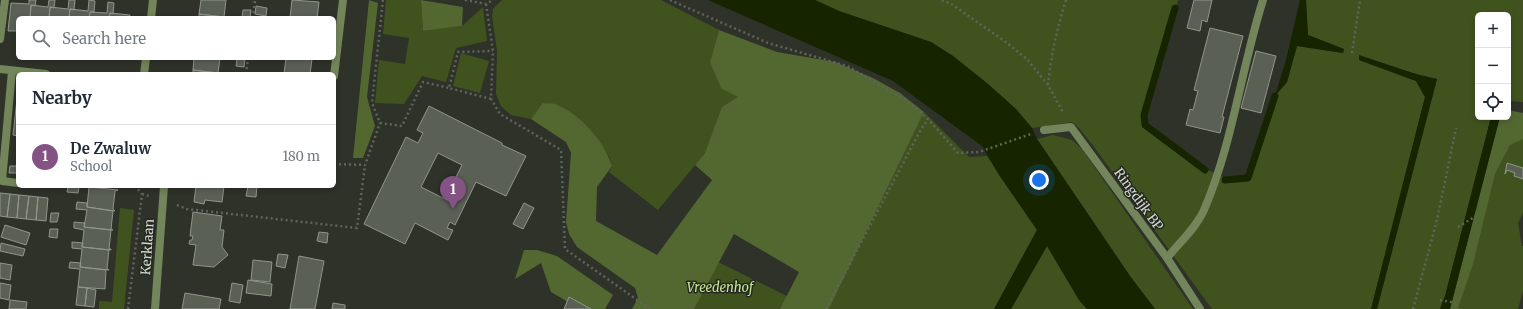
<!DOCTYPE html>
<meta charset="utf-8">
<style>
:root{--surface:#fff;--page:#f6f6f7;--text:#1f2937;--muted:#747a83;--line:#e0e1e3;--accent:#835384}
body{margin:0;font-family:Merriweather,serif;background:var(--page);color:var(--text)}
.controls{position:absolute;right:12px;top:12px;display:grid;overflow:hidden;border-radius:6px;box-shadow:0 2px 6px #0003}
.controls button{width:36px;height:36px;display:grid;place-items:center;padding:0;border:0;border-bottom:1px solid var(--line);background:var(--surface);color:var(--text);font:20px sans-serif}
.you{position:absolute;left:1039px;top:180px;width:14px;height:14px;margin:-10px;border:3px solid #fff;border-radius:50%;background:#1a73e8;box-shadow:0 0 0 6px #1a73e833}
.badge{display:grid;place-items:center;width:26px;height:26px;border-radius:50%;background:var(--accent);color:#fff;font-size:13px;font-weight:700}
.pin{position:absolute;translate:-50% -33px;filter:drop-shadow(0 1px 2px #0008)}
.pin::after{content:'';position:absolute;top:21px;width:14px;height:12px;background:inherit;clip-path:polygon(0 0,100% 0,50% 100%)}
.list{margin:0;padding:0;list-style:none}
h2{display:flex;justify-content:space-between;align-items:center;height:52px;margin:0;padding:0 16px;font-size:17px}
h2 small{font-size:13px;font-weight:400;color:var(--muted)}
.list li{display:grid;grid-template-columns:26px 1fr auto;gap:12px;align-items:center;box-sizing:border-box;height:64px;padding:0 16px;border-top:1px solid var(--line)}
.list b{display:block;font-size:15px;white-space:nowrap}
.list p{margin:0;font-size:13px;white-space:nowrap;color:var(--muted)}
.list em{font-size:13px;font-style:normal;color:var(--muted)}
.icon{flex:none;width:22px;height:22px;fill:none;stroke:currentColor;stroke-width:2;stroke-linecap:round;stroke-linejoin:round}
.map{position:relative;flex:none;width:1523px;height:309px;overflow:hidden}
.search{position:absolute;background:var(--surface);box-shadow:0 2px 6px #0003;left:16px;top:16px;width:320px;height:44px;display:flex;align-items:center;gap:10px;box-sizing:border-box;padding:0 14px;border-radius:6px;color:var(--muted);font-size:15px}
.panel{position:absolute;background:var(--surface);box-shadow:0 2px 6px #0003;left:16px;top:72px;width:320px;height:116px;border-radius:6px}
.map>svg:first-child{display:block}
.green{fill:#40531f}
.forest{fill:#536831}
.water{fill:#162400}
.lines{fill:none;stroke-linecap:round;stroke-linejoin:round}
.stream{stroke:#162400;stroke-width:7}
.building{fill:#5b6055;stroke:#90968a;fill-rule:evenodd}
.path{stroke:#61645c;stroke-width:2.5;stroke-dasharray:2 3;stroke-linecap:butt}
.service{stroke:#73855a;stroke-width:8}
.minor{stroke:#73855a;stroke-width:8}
.labels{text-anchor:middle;stroke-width:3;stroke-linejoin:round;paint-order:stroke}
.street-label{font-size:13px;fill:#d6d9d2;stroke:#24281f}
.park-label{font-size:13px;font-style:italic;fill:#c4e793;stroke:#24281f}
</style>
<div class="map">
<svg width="1523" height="309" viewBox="0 0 1523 309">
<rect width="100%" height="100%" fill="#2e3229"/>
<!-- green -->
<path class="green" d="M386 0H421L423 31 462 26 483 7 487 41 456 48 446 82 422 76 404 104 375 103 379 60 405 64 409 38 383 34Z
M502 0H661L719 30 710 62 738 97 705 153 658 210 609 172 612 166 609 156 603 148 543 104 531 119 511 115 501 106 496 94 497 51 492 16 493 9Z
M815 0H1178L1144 120 1204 168 1227 179 1241 178 1252 171 1263 143 1275 96 1287 82 1297 46 1343 53 1344 49 1308 35 1306 0H1523V102L1508 101V15H1478V117H1491L1445 296 1440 309H1377L1437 79 1359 60 1416 81 1425 97 1371 309H1212L1092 144C1085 137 1081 128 1072 122L1032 128 1016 109 988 84 953 56 931 42 839 11Z
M461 53 489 61 480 93 453 86Z
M924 112 969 157 987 156 1037 230 994 309H829Z
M1053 135 1072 140 1082 149 1193 309H1155L1130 276 1037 139Z
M1523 139V213L1518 223 1522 246H1523V291L1518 309H1450L1495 174 1510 144Z
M120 208 134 210 124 309H99V301L112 302Z
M1047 246 1079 300 1087 309H1011Z
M712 259 793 299 787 309H678Z"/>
<!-- forest -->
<path class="forest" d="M369 0 378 3 367 97 375 126 363 158H353Z
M421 0 463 7 462 26 423 31Z
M719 30 777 52 835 62 873 78 900 93 924 112 829 309H780L799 272 734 234 694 309H632L638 298 635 288 577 247 569 234 566 222 571 153 566 142 531 119 543 103C547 104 552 103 555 104 579 113 605 142 612 166L597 187 596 221 657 255 712 180 695 165 705 153 722 107 738 97 721 88 710 62Z
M1508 110 1523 113V139L1510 145 1495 174 1473 264 1458 308 1463 309H1450L1499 119 1500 117H1508Z
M524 250H537L557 256 613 295 605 309H580L551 292 541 263 515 279Z"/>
<!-- water -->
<path class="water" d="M708 0H815L839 11 931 42 953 56 988 84 1016 109 1032 128 1037 139 1130 276 1155 309H1087L1079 300 1047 246 1011 309H994L1037 230 999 175 982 146 893 81Z
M1300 0H1306L1308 35 1344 49 1343 53 1297 46 1287 82 1275 96 1286 60Z
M1359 55 1419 75 1437 79 1377 309H1371L1425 97 1416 81 1359 60Z
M1491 117H1500L1450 309H1440L1445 296Z"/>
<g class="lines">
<!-- stream -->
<path class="stream" d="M1175 8 1144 115 1145 125 1205 170
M1225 180 1248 178 1275 96"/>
</g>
<!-- building -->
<path class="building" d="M29 0H36L35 6 31 5 30 18H18V31H8L11 3 29 4Z
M49 0H55L54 8 50 7 49 18H30L31 5 48 7Z
M69 0H75L74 10 70 9 69 18H49L50 7 68 9Z
M89 0 95 1 94 12H90L89 18H69L70 9 88 11Z
M201 0H226L224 17 199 14Z
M292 0 319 2 317 18H290Z
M1194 0H1212L1207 22 1202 20 1200 31 1187 28Z
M108 2 114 3 113 14 110 13 109 18H89L90 12 107 13Z
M256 6 267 8 266 16 255 14Z
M243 10H251L250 18H242Z
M110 13 130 15 129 18H109Z
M199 14 224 17V18H199Z
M1210 28 1243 36 1222 117H1224L1220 133 1186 125 1190 109 1193 110 1198 91 1194 90Z
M1256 51 1276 56 1261 113 1241 108Z
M194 58H220L218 73 193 70Z
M237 58H245L244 67 236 66Z
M286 58 312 59 310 74H284Z
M193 70 218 73V74H193Z
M17 99H18V136L13 135Z
M429 106 502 143V145L526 156 506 196 476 182 455 225 450 222 447 228 453 230 448 240 415 223 405 244 364 224 406 137 418 143 423 133 417 130ZM438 153 462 165 445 199 421 187Z
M1507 163 1523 168V179L1514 176 1515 173 1507 170 1505 174Z
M10 166H18L17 173H9Z
M68 186 79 187 78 193 67 192Z
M196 186H224L222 202 205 200 204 204 194 202Z
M248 186H257L256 197 246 196Z
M89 187 118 190 115 191 113 209 115 211 87 207Z
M0 193 10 194 7 217 0 216Z
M10 194 19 195 17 218 7 217Z
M19 195 29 196 26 219 17 218Z
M29 196 38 197 36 220 26 219Z
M38 197 48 198 46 221 36 220Z
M77 202 87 203V207L113 211 111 229 113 230 84 227 87 210 76 209Z
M524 203 534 208 523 229 513 224Z
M193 212 222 216 220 230H224L222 247 228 255 214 267 193 265 196 245 189 244 190 240H192L193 236H190Z
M51 213H59L57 222H50Z
M74 222 85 223 84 227 111 230 109 249H111V250L82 247 84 230 74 228Z
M5 225 30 233 26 245 1 237Z
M50 229H58L57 238 49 237Z
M319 232 328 233 327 243 317 241Z
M72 242 83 243 82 247 109 250 107 269 109 270 80 267 82 249 72 248Z
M1 243 25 249 23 256 0 251Z
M278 254 288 255 285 268 276 266Z
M299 256 324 261 315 309H290Z
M253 260 272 262 270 282 251 280Z
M70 262 81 263 80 267 106 270 105 289 78 287 80 269 69 268Z
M0 263 12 265 10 280 0 278Z
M248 280 272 284 271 296 246 293Z
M0 283 11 285 9 300 0 298Z
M232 283 243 285 240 303 229 301Z
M78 287 87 288 85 306 76 305Z
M87 288 96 290 94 307 85 306Z
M185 293 221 299 219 309H182Z
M569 297 591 309H564Z
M10 300 27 302 26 309H9Z
M333 303 345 305V309H332Z"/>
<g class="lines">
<!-- path -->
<path class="path" d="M383 0 372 103 380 123 402 126 423 82 449 88
M465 0 486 4 493 0
M670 0 768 43 847 66 907 101 928 119 958 153 979 152 1031 134
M942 0 953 5 1003 40 1027 59 1048 85 1064 114
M486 4 493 51 491 99 500 114 561 150 565 249 650 309
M253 18 255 0
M1352 53 1360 0
M246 74 248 58
M1048 85C1051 56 1057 28 1066 0
M491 99 449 88 458 52 493 51
M334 164 365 165 380 123
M120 186 135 187
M142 194 149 196
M177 205 187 209 357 228 365 165
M1458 227 1476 216
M1440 300 1456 303
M128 309 142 194 135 186
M826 309 920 131 928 119
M1413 309 1437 220 1456 128"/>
<!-- service -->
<path class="service" d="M0 39 5 0
M12 71 2 181 18 183
M1167 258C1179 243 1196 228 1204 210 1233 143 1241 69 1263 0"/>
<!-- minor -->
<path class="minor" d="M151 18 153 0
M0 69 46 74
M144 74 146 58
M334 76 343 0
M1044 130 1071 127 1167 258 1200 309
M155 309 164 186"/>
</g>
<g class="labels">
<!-- street labels -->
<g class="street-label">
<text transform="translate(1139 199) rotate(54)" y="5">Ringdijk BP</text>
<text transform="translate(147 247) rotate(-86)" y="5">Kerklaan</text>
</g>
<!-- park labels -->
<g class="park-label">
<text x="720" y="292">Vreedenhof</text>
</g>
</g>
</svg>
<div class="controls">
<button>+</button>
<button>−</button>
<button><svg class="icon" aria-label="locate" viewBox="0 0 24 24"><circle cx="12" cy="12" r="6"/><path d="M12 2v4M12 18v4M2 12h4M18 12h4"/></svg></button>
</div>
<div class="you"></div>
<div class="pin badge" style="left:453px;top:209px">1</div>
<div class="search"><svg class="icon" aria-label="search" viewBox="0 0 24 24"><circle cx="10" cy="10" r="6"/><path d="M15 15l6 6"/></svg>Search here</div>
<section class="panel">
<h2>Nearby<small></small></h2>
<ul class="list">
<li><span class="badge">1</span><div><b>De Zwaluw</b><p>School</p></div><em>180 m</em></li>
</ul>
</section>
</div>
